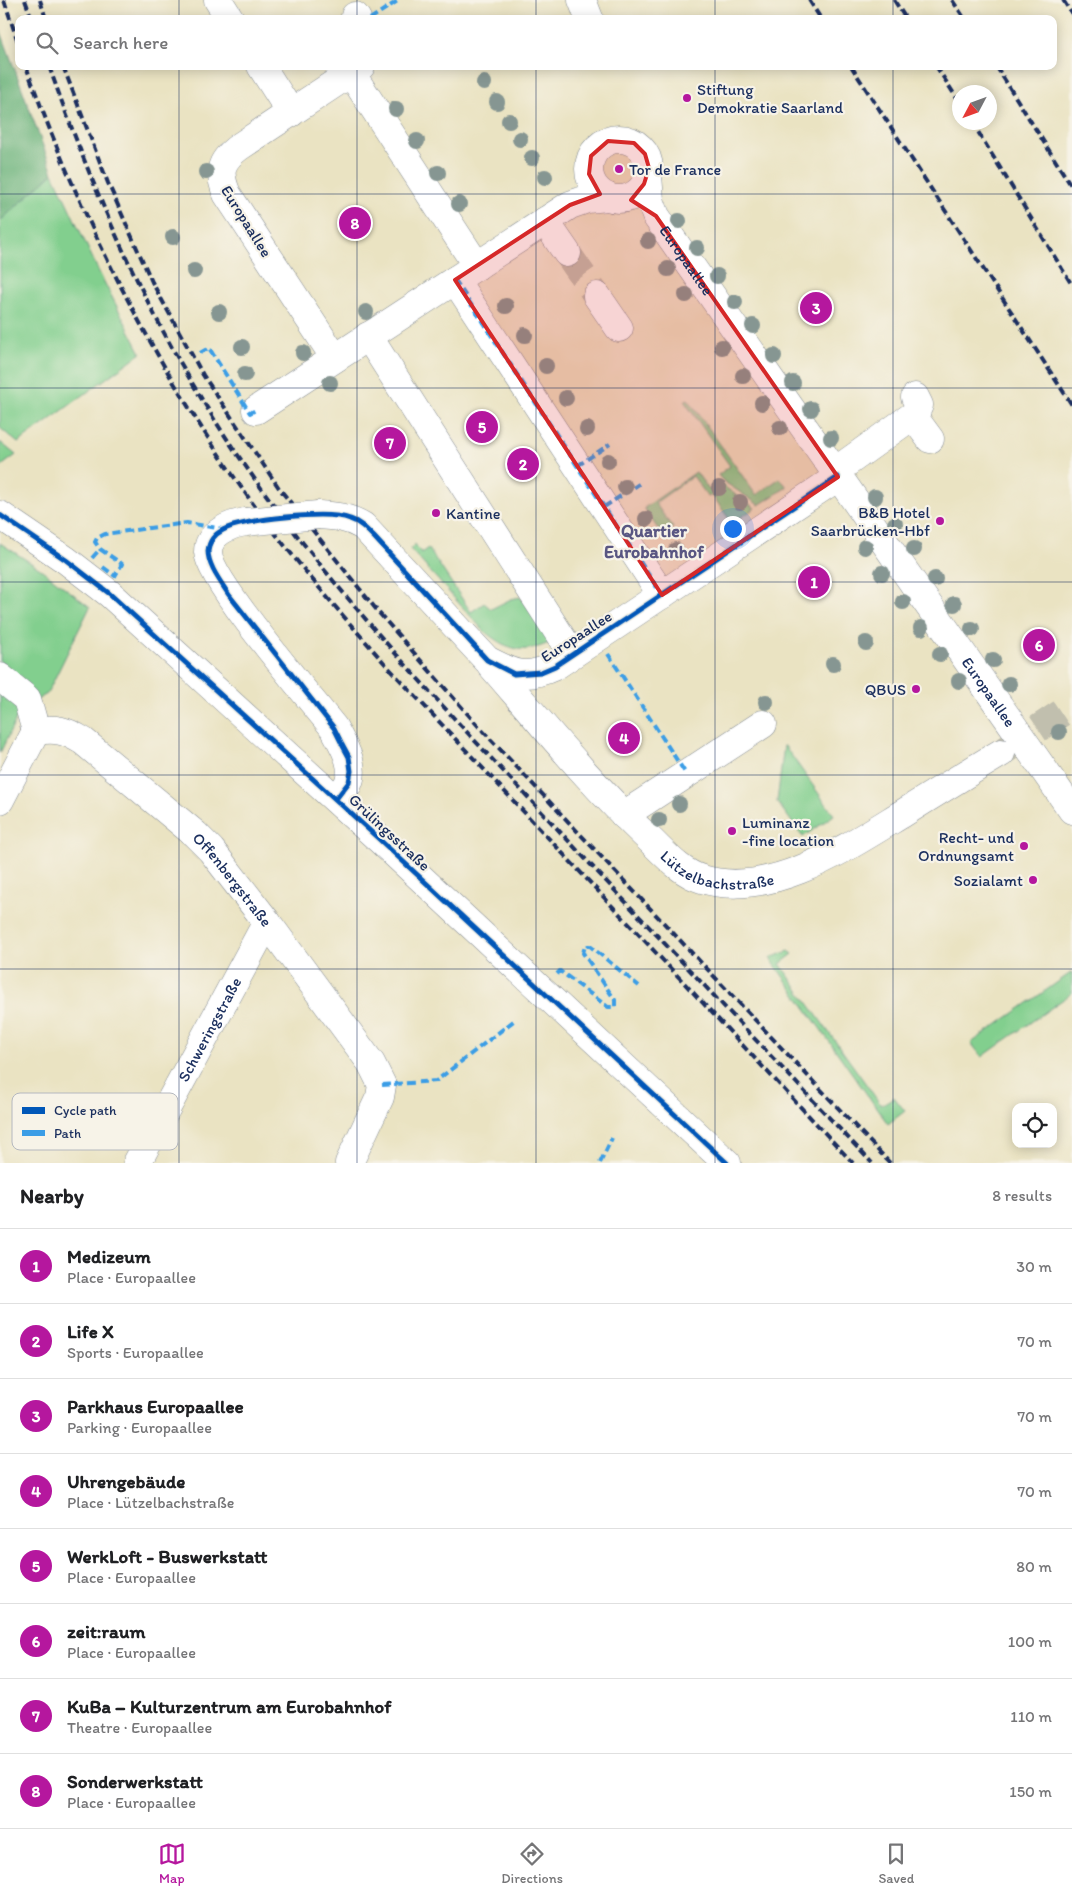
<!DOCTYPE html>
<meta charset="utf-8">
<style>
:root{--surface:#fff;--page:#f2f2f2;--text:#202124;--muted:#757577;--line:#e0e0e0;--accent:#b5179e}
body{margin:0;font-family:Itim,sans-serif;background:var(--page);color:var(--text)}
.controls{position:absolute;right:15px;bottom:15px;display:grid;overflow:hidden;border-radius:10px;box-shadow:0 2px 12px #0003}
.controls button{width:45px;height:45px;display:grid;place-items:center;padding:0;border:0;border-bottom:1px solid var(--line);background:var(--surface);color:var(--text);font:25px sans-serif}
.compass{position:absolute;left:952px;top:85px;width:45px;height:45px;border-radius:50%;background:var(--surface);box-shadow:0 2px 12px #0003;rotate:229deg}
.you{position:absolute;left:732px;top:528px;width:18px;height:18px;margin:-12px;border:4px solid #fff;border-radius:50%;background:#1a73e8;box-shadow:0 0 0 8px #1a73e833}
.badge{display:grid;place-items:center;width:32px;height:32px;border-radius:50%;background:var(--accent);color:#fff;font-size:16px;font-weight:700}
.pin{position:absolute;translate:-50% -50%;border:2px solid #fff;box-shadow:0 1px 5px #0006}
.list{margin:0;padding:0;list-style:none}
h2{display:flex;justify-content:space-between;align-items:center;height:65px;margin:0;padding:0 20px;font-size:21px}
h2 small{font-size:16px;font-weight:400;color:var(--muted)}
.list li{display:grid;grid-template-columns:32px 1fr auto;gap:15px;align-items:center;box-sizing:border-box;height:75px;padding:0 20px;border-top:1px solid var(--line)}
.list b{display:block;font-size:19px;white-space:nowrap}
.list p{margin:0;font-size:16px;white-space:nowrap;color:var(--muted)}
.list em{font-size:16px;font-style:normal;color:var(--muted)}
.icon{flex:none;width:28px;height:28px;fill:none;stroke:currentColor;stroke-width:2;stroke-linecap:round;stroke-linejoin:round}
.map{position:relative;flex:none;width:1072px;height:1163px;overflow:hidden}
.search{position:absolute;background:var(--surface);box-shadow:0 2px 12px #0003;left:15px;right:15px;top:15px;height:55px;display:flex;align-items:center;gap:12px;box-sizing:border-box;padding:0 18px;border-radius:10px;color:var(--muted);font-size:19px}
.sheet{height:665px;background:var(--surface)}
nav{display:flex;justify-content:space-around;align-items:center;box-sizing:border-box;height:70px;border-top:1px solid var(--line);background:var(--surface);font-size:14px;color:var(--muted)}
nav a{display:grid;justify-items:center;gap:2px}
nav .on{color:var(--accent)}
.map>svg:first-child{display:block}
.green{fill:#82cf8e;stroke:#4e7f76}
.forest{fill:#69b279;stroke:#42706c}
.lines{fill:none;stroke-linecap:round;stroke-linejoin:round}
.minor-tunnel{stroke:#c1bfae;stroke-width:28;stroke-dasharray:28 14;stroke-linecap:butt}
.minor-casing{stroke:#828990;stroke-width:29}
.minor{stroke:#fff;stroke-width:28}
.rail{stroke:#1b2f5e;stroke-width:4;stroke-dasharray:8 4;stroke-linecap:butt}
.minor-bridge-casing{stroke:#828990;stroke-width:29;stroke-linecap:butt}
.minor-bridge{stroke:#fff;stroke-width:28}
.quiet{stroke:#3b9de6;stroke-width:4;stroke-dasharray:8 4;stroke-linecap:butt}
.cycleway-casing{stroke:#f7f3e8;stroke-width:8}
.cycleway{stroke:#0057b8;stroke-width:5}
.tree{fill:#869692}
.marked{fill:#d62828;fill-opacity:0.2;stroke:#d62828;stroke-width:4;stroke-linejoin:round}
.grid{fill:none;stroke:#1b2f5e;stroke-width:1;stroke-opacity:0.55}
.poi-dot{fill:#b5179e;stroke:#f7f3e8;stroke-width:2}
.labels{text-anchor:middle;stroke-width:4.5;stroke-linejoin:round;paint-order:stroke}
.poi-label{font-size:16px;fill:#1b2f5e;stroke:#f7f3e8;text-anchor:start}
.street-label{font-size:16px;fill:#1b2f5e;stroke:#f7f3e8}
.neighbourhood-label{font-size:18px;font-weight:bold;fill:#595682;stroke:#f7f3e8}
.key{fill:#f7f3e8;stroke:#b5b8bf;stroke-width:1}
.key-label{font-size:14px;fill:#1b2f5e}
</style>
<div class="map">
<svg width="1072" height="1163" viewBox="0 0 1072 1163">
<rect width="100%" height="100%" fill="#f7f3e8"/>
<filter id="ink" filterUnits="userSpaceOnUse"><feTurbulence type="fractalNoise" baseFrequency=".02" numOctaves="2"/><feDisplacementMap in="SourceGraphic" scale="10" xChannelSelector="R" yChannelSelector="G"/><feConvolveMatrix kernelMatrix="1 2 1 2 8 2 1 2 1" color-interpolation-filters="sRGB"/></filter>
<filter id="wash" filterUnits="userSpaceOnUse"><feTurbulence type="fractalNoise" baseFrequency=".0096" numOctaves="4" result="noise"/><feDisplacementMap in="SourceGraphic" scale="20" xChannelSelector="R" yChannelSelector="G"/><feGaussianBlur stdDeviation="1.12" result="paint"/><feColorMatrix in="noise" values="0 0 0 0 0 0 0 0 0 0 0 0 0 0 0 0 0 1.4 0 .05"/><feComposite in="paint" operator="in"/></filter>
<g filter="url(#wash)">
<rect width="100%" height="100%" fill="#eae3c2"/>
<!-- green -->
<path class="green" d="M53 173 99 272 141 353 18 443 0 428V221Z
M688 399 756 495 780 478 787 487 759 505 723 481 718 475 730 466 684 401Z
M0 442 16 455 0 467Z
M696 472 709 490 719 483 755 508 732 523 712 495 708 497 693 476 655 503 673 528 662 535 644 508Z
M0 543 42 570 90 607 47 694 21 709 0 753Z
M415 544 421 553 428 548 471 612 484 603 491 609 511 599 520 597 555 640C526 655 509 652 484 631L410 549Z
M784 745 834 815 803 837 777 802Z
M789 951 793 954 780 964 881 1105 894 1097 905 1111 888 1124 770 958Z
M1072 972V993L982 1057 971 1043Z"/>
<!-- forest -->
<path class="forest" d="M0 29 53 173 0 221Z"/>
</g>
<g filter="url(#ink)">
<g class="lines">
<!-- minor-tunnel -->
<path class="minor-tunnel" d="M567 253 597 296
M1003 752 1072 706"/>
<defs>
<g id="minor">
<path d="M218 0 230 19"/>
<path d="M582 0 589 18"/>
<path d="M355 16 357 19"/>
<path d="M261 66 291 113"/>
<path d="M351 73 477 266"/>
<circle cx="619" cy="169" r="30"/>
<path id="s1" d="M648 176 650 200 656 216 1072 810"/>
<path d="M545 221 567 253"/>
<path d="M455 280 662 595"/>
<path d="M597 296 619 328"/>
<path d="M368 336 572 654"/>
<path d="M335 358 227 194C218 172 219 162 239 147L361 66"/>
<path d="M256 410 570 205 587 199 608 197"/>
<path d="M913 416 930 439"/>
<path d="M834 472 915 414 919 405 915 397"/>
<path d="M0 515 66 560 110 594 380 840 727 1163"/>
<path d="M318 515C335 516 348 517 363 526L487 660C514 674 525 680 555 666L838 477"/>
<path d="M246 522C231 524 208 533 208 552 209 581 311 699 334 728 342 744 357 765 348 784 345 789 340 794 336 799"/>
<path id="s2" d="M491 665C542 724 592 785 649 839 665 854 681 873 702 879 771 900 849 846 905 812 937 792 969 772 1001 753"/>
<path d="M0 677 27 699 36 731"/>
<path id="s3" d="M36 731C56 728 65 730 83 741L195 834 211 850 267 922 371 1063 382 1085 380 1097 349 1163"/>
<path d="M0 800 36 731"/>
<path d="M624 815 763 724"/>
<path id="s4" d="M137 1163 267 922"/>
</g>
</defs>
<!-- minor casing -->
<use href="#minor" class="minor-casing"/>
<!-- minor -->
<use href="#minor" class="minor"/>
<!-- rail -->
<path class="rail" d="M4 0 19 45
M25 0 32 19
M40 0 46 19
M809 0 821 19
M894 0 906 19
M952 0 965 19
M1063 0 1072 14
M26 66C79 215 151 358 241 487 285 550 336 608 387 666L853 1163
M49 66C95 197 152 326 229 442 313 567 421 684 524 793 639 917 756 1040 872 1163
M63 66 108 183 152 282 203 375 279 488 379 613 480 728 890 1163
M851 66 1072 405
M936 66 960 103
M996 66 1072 187
M972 122 1072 285"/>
<defs>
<path id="minor-bridge" d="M246 522 318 515"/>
</defs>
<!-- minor-bridge casing -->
<use href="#minor-bridge" class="minor-bridge-casing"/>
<!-- minor-bridge -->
<use href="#minor-bridge" class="minor-bridge"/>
<!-- quiet -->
<path class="quiet" d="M370 19 399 0
M455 280 662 595
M200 353 209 348 250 413 256 410
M577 466 610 444
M604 507 639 484
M92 558 100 549
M103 567 115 576 122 564 100 549 95 542 97 538 105 534 187 523 223 529
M608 654 686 774
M557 974 560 971 608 1007H615V1000L583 953 585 946H590L639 986
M382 1085 436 1081 516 1019
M600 1163 612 1138"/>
<defs>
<path id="cycleway" d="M0 515 66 560 110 594 380 840 727 1163
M336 799 349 782 351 771 349 757 342 744 334 728 229 595C221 582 208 566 208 551 209 541 215 534 223 530 242 519 329 510 350 519 360 522 367 530 374 537L487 660 514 674 541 672 555 666 838 477"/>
</defs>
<!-- cycleway casing -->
<use href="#cycleway" class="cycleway-casing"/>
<!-- cycleway -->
<use href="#cycleway" class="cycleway"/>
</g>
<!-- trees -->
<g class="tree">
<circle cx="484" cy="83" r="8"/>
<circle cx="497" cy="102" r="8"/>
<circle cx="396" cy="109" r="8"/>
<circle cx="509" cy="121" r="8"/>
<circle cx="520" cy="139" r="8"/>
<circle cx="417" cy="141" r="8"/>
<circle cx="532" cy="158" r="8"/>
<circle cx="206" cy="172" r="8"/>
<circle cx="438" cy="173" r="8"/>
<circle cx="545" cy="177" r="8"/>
<circle cx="459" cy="204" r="8"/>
<circle cx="679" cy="221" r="8"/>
<circle cx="173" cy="237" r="8"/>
<circle cx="648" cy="241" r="8"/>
<circle cx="697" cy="248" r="8"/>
<circle cx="668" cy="269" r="8"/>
<circle cx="194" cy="271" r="8"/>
<circle cx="717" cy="276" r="8"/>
<circle cx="686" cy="295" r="8"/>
<circle cx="735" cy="302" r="8"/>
<circle cx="506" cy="306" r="8"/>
<circle cx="219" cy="312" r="8"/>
<circle cx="366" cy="312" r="8"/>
<circle cx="753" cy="326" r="8"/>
<circle cx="525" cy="335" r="8"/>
<circle cx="242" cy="347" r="8"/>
<circle cx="722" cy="347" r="8"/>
<circle cx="303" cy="353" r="8"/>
<circle cx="774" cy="356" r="8"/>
<circle cx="546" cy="366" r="8"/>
<circle cx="245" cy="374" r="8"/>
<circle cx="743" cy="376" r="8"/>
<circle cx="330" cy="383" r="8"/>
<circle cx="793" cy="383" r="8"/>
<circle cx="566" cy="398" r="8"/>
<circle cx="762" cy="403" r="8"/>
<circle cx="811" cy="409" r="8"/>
<circle cx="780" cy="428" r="8"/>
<circle cx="587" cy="429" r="8"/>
<circle cx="831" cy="438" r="8"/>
<circle cx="608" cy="461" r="8"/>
<circle cx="625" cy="487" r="8"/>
<circle cx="719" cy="488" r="8"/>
<circle cx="875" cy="497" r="8"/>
<circle cx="740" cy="502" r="8"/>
<circle cx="646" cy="519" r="8"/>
<circle cx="895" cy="524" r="8"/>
<circle cx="865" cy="547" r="8"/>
<circle cx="914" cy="549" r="8"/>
<circle cx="676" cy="550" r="8"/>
<circle cx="882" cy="573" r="8"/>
<circle cx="935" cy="579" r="8"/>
<circle cx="903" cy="602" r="8"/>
<circle cx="954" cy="604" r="8"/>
<circle cx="921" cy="628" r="8"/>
<circle cx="972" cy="629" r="8"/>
<circle cx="866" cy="643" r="8"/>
<circle cx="940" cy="654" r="8"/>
<circle cx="993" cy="660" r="8"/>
<circle cx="833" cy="664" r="8"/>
<circle cx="959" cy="681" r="8"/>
<circle cx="1009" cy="684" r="8"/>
<circle cx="766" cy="702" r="8"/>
<circle cx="1059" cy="732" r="8"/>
<circle cx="679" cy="804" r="8"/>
<circle cx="659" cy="820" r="8"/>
</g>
</g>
<!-- marked area -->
<path class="marked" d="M608 141 634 143 645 154 649 168 644 184 631 200 656 216 838 477 662 595 455 280 570 205 600 194 589 174 591 156Z"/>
<!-- grid -->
<path class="grid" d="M179 0V19M357 0V19M536 0V19M715 0V19M893 0V19M179 66V1163M357 66V1163M536 66V1163M715 66V1163M893 66V1163M0 194H1072M0 388H1072M0 582H1072M0 775H1072M0 969H1072"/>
<!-- markers -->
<g class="poi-dot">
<circle cx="687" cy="98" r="5"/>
<circle cx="619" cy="169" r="5"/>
<circle cx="436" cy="513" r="5"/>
<circle cx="940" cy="521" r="5"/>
<circle cx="916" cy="689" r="5"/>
<circle cx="732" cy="831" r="5"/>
<circle cx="1024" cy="846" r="5"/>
<circle cx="1033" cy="880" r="5"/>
</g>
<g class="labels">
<!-- poi labels -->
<g class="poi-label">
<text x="697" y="95">Stiftung<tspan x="697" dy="18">Demokratie Saarland</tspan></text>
<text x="629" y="175">Tor de France</text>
<text x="930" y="518" text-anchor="end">B&amp;B Hotel<tspan x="930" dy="18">Saarbrücken-Hbf</tspan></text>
<text x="446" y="519">Kantine</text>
<text x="906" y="695" text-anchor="end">QBUS</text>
<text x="742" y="828">Luminanz<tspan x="742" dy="18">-fine location</tspan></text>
<text x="1014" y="843" text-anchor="end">Recht- und<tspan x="1014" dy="18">Ordnungsamt</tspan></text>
<text x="1023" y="886" text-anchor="end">Sozialamt</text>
</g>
<!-- street labels -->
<g class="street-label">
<text transform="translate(247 221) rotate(58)" y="6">Europaallee</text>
<text dy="6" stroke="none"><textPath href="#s1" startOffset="95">Europaallee</textPath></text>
<text transform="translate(576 636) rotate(-33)" y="6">Europaallee</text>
<text dy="6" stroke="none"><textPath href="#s1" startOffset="622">Europaallee</textPath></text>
<text transform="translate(390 832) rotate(43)" y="6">Grülingsstraße</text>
<text dy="6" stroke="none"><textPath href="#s2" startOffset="315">Lützelbachstraße</textPath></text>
<text dy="6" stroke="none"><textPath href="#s3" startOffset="254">Offenbergstraße</textPath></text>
<text dy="6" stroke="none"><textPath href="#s4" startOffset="152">Schweringstraße</textPath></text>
</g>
<!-- neighbourhood labels -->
<g class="neighbourhood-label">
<text x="654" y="537">Quartier<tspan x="654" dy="21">Eurobahnhof</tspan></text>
</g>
</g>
<!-- legend -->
<rect x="12" y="1093" width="166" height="57" rx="8" class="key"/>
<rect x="22" y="1107" width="23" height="7" fill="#0057b8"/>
<rect x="22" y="1130" width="23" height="6" fill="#3b9de6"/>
<g class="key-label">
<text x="54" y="1115">Cycle path</text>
<text x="54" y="1138">Path</text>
</g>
</svg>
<div class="controls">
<button><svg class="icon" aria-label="locate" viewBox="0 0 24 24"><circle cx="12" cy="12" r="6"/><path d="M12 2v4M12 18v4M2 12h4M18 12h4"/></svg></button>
</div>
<svg class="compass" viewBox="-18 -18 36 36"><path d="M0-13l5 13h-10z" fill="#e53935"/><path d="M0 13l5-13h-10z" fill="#757577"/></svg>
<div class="you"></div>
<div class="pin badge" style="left:814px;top:582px">1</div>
<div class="pin badge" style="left:523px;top:464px">2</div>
<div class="pin badge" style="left:816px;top:308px">3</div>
<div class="pin badge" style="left:624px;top:738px">4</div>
<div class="pin badge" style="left:482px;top:427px">5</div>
<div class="pin badge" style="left:1039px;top:645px">6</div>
<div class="pin badge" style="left:390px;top:443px">7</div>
<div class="pin badge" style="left:355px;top:223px">8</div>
<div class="search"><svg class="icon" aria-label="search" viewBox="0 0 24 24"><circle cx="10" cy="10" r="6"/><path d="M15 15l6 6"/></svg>Search here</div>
</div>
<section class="sheet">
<h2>Nearby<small>8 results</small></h2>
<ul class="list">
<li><span class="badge">1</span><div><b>Medizeum</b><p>Place · Europaallee</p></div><em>30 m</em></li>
<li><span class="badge">2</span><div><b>Life X</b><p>Sports · Europaallee</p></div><em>70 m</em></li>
<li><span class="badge">3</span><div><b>Parkhaus Europaallee</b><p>Parking · Europaallee</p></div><em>70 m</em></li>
<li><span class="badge">4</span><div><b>Uhrengebäude</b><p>Place · Lützelbachstraße</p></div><em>70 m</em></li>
<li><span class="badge">5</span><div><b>WerkLoft - Buswerkstatt</b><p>Place · Europaallee</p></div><em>80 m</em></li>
<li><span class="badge">6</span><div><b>zeit:raum</b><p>Place · Europaallee</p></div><em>100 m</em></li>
<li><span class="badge">7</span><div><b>KuBa – Kulturzentrum am Eurobahnhof</b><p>Theatre · Europaallee</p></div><em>110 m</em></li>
<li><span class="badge">8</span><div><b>Sonderwerkstatt</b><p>Place · Europaallee</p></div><em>150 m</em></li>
</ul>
</section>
<nav>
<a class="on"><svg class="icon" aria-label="map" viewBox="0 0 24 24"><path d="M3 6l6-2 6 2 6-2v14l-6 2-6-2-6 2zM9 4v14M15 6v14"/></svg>Map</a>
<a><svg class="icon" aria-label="directions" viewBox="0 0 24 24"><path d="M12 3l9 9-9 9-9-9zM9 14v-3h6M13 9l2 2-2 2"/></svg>Directions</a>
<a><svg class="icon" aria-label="saved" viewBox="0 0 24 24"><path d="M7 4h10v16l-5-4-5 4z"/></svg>Saved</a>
</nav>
